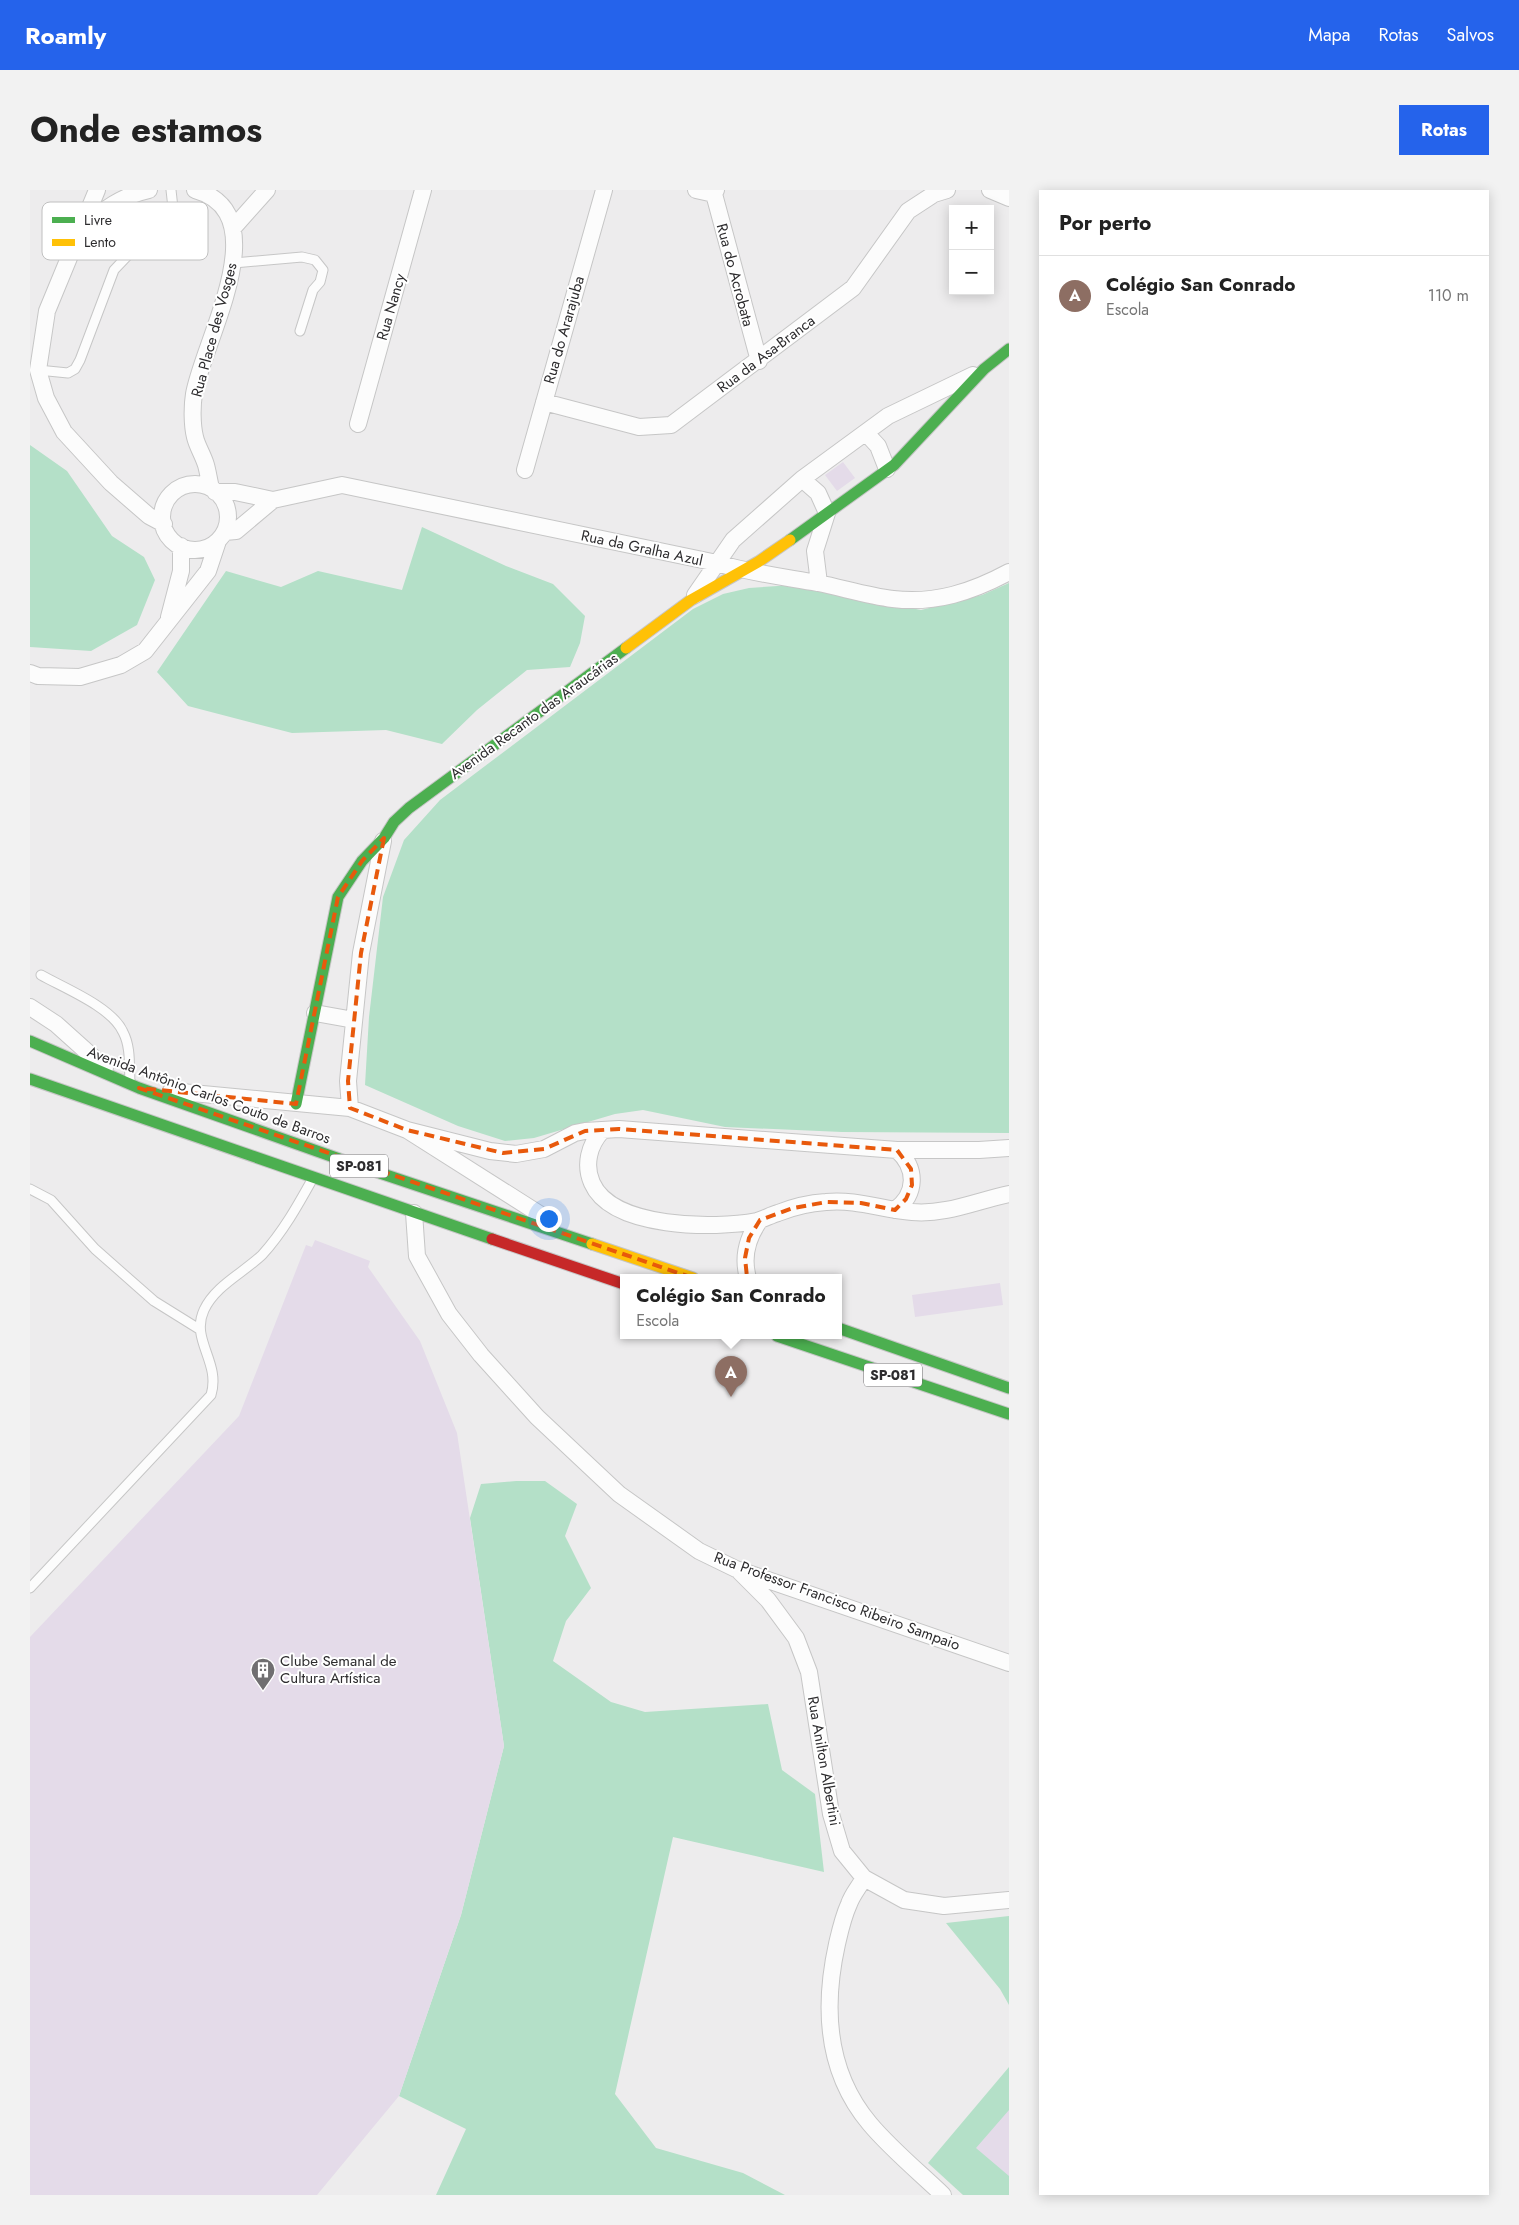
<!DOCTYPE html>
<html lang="pt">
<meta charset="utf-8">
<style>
:root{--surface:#fff;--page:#f2f2f2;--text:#222;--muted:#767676;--line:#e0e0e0;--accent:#2563eb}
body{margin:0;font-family:Jost,sans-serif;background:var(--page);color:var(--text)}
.controls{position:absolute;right:15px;top:15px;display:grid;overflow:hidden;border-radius:0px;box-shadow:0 2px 12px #0003}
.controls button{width:45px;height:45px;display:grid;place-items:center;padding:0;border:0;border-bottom:1px solid var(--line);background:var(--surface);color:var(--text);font:25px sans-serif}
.you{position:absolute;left:518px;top:1028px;width:18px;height:18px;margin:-12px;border:4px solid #fff;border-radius:50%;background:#1a73e8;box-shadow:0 0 0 8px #1a73e833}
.badge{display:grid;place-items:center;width:32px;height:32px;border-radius:50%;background:var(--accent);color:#fff;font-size:16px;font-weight:700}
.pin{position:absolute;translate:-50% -41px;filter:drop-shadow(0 1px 2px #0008)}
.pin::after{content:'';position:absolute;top:26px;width:18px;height:15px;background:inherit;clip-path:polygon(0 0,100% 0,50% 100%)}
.popup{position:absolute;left:590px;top:1084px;width:222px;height:65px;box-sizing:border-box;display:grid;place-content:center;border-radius:0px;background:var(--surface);filter:drop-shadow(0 1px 4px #0005);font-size:16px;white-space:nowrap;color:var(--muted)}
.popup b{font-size:19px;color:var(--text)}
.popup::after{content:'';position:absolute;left:50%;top:100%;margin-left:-10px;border:10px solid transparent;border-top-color:var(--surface)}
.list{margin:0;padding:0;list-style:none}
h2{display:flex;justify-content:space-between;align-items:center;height:65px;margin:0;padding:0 20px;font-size:21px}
h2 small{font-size:16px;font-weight:400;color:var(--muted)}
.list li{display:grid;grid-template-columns:32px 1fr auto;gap:15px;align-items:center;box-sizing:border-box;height:80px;padding:0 20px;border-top:1px solid var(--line)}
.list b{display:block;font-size:19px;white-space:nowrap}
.list p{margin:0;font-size:16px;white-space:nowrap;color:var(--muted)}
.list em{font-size:16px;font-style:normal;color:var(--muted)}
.map{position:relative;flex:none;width:979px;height:2005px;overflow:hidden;border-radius:0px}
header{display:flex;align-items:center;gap:30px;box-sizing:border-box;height:70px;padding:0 25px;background:var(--accent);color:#fff}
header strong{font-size:24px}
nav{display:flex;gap:28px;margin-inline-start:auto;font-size:18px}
.intro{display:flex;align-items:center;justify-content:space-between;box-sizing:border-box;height:120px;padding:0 30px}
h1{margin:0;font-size:35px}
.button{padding:12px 22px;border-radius:0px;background:var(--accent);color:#fff;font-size:18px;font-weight:700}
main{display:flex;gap:30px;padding:0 30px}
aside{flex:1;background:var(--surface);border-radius:0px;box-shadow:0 2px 12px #0003}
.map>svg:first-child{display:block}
.green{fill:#b4e0c8}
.building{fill:#e4dbe9}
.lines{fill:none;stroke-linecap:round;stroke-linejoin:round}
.lane-casing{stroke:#c6c6c6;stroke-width:11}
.street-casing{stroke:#c6c6c6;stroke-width:18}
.fast-casing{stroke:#c6c6c6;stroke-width:13}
.slow-casing{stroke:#c6c6c6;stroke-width:13}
.jam-casing{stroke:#c6c6c6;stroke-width:13}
.lane{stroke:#fcfcfc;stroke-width:9}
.street{stroke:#fcfcfc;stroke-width:16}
.fast{stroke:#4caf50;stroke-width:11}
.slow{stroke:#ffc107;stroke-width:11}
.jam{stroke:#c62828;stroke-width:11}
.marked{fill:none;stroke:#e8590c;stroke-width:4;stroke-dasharray:10 6;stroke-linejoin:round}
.labels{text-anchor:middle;stroke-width:4;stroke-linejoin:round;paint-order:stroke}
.shield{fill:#fff;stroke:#6c6b6d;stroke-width:1}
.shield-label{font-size:14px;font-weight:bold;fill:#2d2c2e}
.street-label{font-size:15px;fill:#2d2c2e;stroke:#fff}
.poi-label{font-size:15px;fill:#2d2c2e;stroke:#fff;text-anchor:start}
.key{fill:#fff;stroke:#c0c0c0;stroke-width:1}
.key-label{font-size:14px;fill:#2d2c2e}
</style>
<header>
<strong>Roamly</strong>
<nav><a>Mapa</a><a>Rotas</a><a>Salvos</a></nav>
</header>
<div class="intro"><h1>Onde estamos</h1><a class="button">Rotas</a></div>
<main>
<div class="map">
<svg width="979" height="2005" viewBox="0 0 979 2005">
<rect width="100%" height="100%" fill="#edeced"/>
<!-- green -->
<path class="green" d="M0 255 37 281 82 346 114 367 125 390 107 435 61 461 0 457Z
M392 337 476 376 523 394 555 426 550 453 540 477 497 480 447 520 412 554 356 540 262 543 158 516 127 482 196 381 251 397 288 381 372 400Z
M979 393V943L812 942 695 937 613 920 585 924 504 948 475 951 428 936 335 895 339 827 353 707 374 650 410 610 663 419 693 404 719 398 763 395 891 420 952 405Z
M486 1291H515L547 1314 535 1346 561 1398 536 1431 523 1471 581 1512 615 1522 738 1514 752 1580 785 1604 794 1682 643 1647 585 1904 626 1958 713 1983 755 2005H406L436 1939 369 1906 431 1725 474 1556 440 1328 451 1294Z
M979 1726V1815L970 1799 916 1733Z
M979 1877V2005H933L898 1973Z"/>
<!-- building -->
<path class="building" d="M813 272 825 288 807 301 795 285Z
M285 1050 340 1071 338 1077 390 1151 427 1243 474 1556 431 1725 369 1906 287 2005H0V1447L209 1226 276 1055 282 1057Z
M970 1093 973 1115 885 1127 882 1105Z
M979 1920V1986L946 1958Z"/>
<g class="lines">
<defs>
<path id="lane" d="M204 73 272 67 285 70 293 80 290 92 283 100 270 141
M8 180 38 183 45 179 50 170 84 80 143 18 141 0
M11 785C34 798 82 817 93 842 101 857 99 875 100 892
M0 999 21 1010 65 1059 124 1111 169 1139
M0 1398 181 1205C191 1172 160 1150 174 1120 185 1096 213 1083 232 1065 253 1042 268 1015 283 988"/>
<path id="street" d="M67 0 17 121 8 180 16 208 34 242 81 293 119 326 134 334
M165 0C249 23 173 151 164 204 162 216 162 235 165 247 167 256 173 265 176 275 178 282 179 290 181 298
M666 0 684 4
M686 0 684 4 729 171
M960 0 979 8
M204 37 237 0
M54 38C73 19 92 6 119 0
M514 212 609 237 641 235 823 98 878 21 904 4 917 0
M328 234 393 0
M836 243 848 256 857 279
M495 280 574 0
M772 289 788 303 797 323 785 361 789 393
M132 327a33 33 0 1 1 66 0a33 33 0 1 1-66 0Z
M185 302H205L243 310 312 295 687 373C720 383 754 387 788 393 813 398 838 406 863 409 905 414 942 402 979 382
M195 342 206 341 243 310
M665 405 703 350 772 289 858 226 943 185
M139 427 151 381V356
M0 483 8 486 50 487 91 475 115 461 178 381 188 351
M0 817 26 834 75 878
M285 823 324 830
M141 901 320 918 377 940 522 1032
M320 918 318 891 331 763 353 651
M377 940 460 961 486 964 514 959 545 943 555 941 589 939 867 960H949L979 958
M572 941C559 955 554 975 562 993 582 1039 685 1039 727 1031 734 1029 741 1025 748 1023 763 1017 780 1013 796 1012 827 1009 853 1020 882 1022 916 1025 946 1011 979 1004
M865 1020C887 1004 887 978 867 960
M384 1023 387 1066 419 1124 451 1165 507 1227 589 1304 669 1361 706 1379 979 1473
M718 1088C712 1067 717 1048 730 1030
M710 1382 738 1410 766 1448 779 1482 801 1624 812 1661 834 1688 874 1710 914 1716 979 1710
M834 1688C829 1697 822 1705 819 1714 813 1727 810 1741 807 1754 793 1817 796 1882 840 1934 861 1959 889 1982 913 2005"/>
<path id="fast" d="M760 350 864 275 954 179 979 159
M0 851 109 898 332 977 562 1054
M0 889 462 1049
M266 914 308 707 332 671 354 648 364 632 379 618 596 458
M808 1138 979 1198
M747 1146 979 1224"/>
<path id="slow" d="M596 458 661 410 728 372 760 350
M562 1054 663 1088"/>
<path id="jam" d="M462 1049 594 1094"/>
</defs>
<!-- lane casing -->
<use href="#lane" class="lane-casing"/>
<!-- street casing -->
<use href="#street" class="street-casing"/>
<!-- fast casing -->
<use href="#fast" class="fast-casing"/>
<!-- slow casing -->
<use href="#slow" class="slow-casing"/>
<!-- jam casing -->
<use href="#jam" class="jam-casing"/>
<!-- lane -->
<use href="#lane" class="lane"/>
<!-- street -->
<use href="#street" class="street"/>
<!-- fast -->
<use href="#fast" class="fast"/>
<!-- slow -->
<use href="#slow" class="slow"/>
<!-- jam -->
<use href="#jam" class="jam"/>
</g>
<!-- marked area -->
<path class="marked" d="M354 648 331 763 318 891 320 918 377 940 473 963 514 959 555 941 589 939 867 960 881 979 882 995 876 1009 865 1020 831 1013 797 1012 763 1018 730 1030 719 1048 715 1068 717 1087 730 1111 109 898 266 914 308 707 332 671Z"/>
<!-- icons -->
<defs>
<symbol id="building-pin" viewBox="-11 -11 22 30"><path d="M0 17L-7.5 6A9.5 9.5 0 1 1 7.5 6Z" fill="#706f71" stroke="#fff"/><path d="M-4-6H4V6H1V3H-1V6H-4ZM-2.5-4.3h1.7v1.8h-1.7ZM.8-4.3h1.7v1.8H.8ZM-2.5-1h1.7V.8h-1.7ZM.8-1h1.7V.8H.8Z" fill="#fff"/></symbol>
</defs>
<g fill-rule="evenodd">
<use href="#building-pin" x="219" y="1466" width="28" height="38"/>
</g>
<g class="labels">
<!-- shield labels -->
<g class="shield">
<rect x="300" y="964.5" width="58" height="23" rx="4"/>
<rect x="834" y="1173.5" width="58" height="23" rx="4"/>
</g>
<g class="shield-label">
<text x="329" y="981">SP-081</text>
<text x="863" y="1190">SP-081</text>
</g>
<!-- street labels -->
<g class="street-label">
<text transform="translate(705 85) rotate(75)" y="5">Rua do Acrobata</text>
<text transform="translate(361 117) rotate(-74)" y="5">Rua Nancy</text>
<text transform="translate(184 140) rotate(-75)" y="5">Rua Place des Vosges</text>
<text transform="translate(534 140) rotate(-74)" y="5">Rua do Ararajuba</text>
<text transform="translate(736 164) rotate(-37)" y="5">Rua da Asa-Branca</text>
<text transform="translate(612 358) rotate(12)" y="5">Rua da Gralha Azul</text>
<text transform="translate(504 526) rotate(-36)" y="5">Avenida Recanto das Araucárias</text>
<text transform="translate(179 905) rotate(20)" y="5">Avenida Antônio Carlos Couto de Barros</text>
<text transform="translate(807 1411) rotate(20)" y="5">Rua Professor Francisco Ribeiro Sampaio</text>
<text transform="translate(794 1571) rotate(80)" y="5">Rua Anilton Albertini</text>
</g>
<!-- poi labels -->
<g class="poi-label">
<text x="250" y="1476">Clube Semanal de<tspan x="250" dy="17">Cultura Artística</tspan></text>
</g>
</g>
<!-- legend -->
<rect x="12" y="12" width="166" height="58" rx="8" class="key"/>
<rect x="22" y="27" width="23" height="6" fill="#4caf50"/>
<rect x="22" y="49" width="23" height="7" fill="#ffc107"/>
<g class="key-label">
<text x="54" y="35">Livre</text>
<text x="54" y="57">Lento</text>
</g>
</svg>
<div class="controls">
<button>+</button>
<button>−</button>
</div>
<div class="you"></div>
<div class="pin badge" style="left:701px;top:1207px;background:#8d6e63">A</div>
<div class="popup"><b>Colégio San Conrado</b>Escola</div>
</div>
<aside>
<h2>Por perto<small></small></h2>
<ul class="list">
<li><span class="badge" style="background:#8d6e63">A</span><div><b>Colégio San Conrado</b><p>Escola</p></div><em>110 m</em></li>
</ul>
</aside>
</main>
